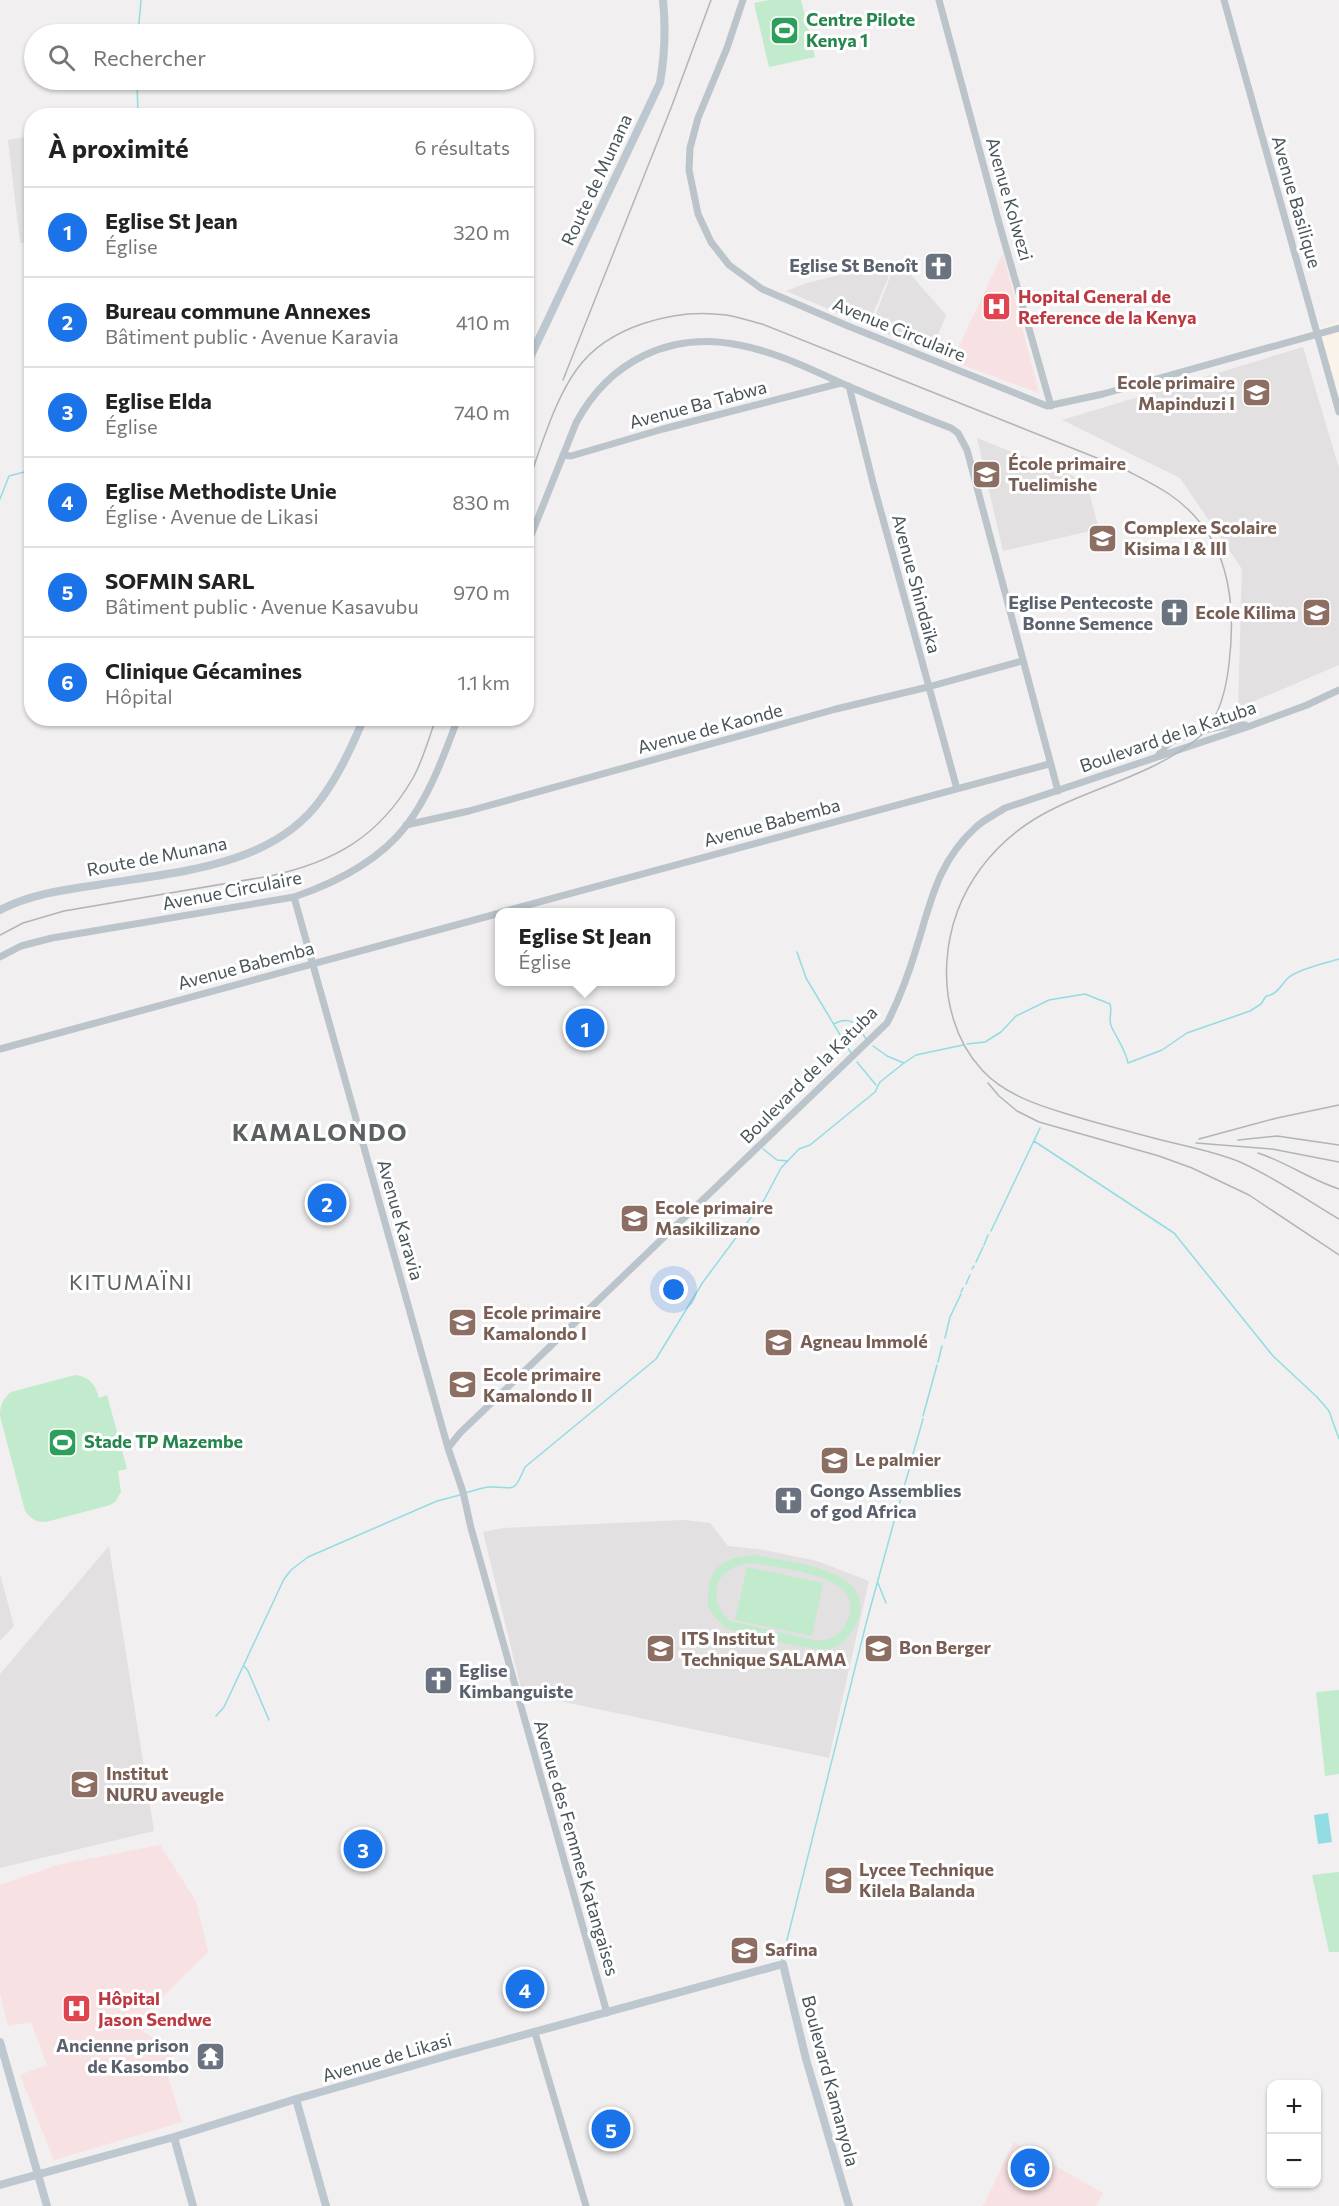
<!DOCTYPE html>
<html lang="fr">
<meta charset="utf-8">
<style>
:root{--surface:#fff;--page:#f2f2f2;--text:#222;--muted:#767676;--line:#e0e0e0;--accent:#1a73e8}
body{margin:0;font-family:Commissioner,sans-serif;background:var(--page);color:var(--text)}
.controls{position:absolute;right:18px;bottom:18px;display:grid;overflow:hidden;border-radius:12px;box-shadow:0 2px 4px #0004}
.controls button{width:54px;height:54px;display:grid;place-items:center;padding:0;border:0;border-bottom:2px solid var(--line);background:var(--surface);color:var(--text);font:30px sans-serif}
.you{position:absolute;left:674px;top:1290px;width:21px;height:21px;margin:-15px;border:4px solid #fff;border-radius:50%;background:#1a73e8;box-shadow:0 0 0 9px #1a73e833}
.badge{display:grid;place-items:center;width:39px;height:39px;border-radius:50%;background:var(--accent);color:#fff;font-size:20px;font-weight:700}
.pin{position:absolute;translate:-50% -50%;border:3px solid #fff;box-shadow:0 2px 6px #0006}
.popup{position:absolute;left:495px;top:908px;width:180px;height:78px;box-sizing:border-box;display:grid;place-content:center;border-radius:12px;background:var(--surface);filter:drop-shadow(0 2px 4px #0005);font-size:20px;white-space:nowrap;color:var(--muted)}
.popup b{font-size:22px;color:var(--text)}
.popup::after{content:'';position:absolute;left:50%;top:100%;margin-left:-12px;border:12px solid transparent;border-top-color:var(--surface)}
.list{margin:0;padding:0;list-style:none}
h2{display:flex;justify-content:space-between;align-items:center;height:78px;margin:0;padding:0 24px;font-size:26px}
h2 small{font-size:20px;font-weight:400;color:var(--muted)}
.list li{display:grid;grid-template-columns:39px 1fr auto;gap:18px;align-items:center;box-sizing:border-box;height:90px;padding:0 24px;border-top:2px solid var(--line)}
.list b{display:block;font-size:22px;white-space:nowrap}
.list p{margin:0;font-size:20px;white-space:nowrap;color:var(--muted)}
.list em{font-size:20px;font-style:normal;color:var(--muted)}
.icon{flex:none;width:33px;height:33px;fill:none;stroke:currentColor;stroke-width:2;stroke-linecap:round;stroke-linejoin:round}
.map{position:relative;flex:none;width:1339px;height:2206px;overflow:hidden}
.search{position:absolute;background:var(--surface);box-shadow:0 2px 4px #0004;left:24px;top:24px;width:510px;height:66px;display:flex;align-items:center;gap:15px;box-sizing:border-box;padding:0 21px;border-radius:33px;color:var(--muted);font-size:22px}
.panel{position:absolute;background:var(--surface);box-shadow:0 2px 4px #0004;left:24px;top:108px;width:510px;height:618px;border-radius:24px}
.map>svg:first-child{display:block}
.commercial{fill:#faf3e9}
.education{fill:#e2e0e0}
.medical{fill:#f8e1e2}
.green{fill:#c1ebcc;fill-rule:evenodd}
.water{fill:#92dce4}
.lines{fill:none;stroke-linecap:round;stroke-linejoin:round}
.stream{stroke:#92dce4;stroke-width:1.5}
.tertiary{stroke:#bbc4ca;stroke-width:7}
.secondary{stroke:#bcc7cf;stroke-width:8}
.rail{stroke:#b1b5b8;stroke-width:1.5}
.labels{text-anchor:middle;stroke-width:6;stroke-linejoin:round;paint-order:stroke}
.leisure-label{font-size:18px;font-weight:bold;fill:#27864d;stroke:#fff;text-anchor:start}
.street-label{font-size:18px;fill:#48545a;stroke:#fff}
.worship-label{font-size:18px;font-weight:bold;fill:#5b616d;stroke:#fff;text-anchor:end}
.health-label{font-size:18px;font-weight:bold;fill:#be3a42;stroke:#fff;text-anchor:start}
.education-label{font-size:18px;font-weight:bold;fill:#785e54;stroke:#fff;text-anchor:start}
.quarter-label{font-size:21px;letter-spacing:1.5px;fill:#5c6063;stroke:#fff}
.district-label{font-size:24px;font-weight:bold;letter-spacing:1.5px;fill:#5c6063;stroke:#fff}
</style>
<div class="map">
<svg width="1339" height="2206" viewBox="0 0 1339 2206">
<rect width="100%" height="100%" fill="#f1efef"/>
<!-- commercial -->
<path class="commercial" d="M1339 322V400L1318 328Z"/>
<!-- education -->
<path class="education" d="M31 136V242L20 243 8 140Z
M897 259 946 315 931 352 871 327Z
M895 261 868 326 786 291 807 283Z
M1303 347 1339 468V665L1238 708 1242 569 1180 478 1062 420Z
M977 438 1086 481 1099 529 1003 551Z
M684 1520 710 1523 728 1546 764 1550 817 1561 869 1581 829 1758 522 1693 483 1532 504 1528Z
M109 1546 154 1831 0 1868V1674Z
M0 1574 14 1626 0 1641Z"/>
<!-- medical -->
<path class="medical" d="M1003 253 1039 393 952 361Z
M160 1845 196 1901 208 1952 134 2025 175 2053 166 2070 182 2122 54 2160 20 2075 47 2065 31 2022 8 2026 0 1993V1885L57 1865Z
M1014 2142 1103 2193 1096 2206H983Z"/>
<!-- green -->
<path class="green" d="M769 0H801L815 57 769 67 754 3Z
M75 1375C90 1377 95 1384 99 1398L107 1395 127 1469 118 1471 121 1492 115 1502 110 1505 46 1522C36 1522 31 1519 25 1511L0 1416C0 1405 3 1399 11 1392Z
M756 1555C790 1563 881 1568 856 1624 851 1635 842 1646 830 1649 813 1652 744 1634 725 1628 720 1622 710 1613 708 1605 707 1601 709 1595 709 1591 709 1563 733 1556 756 1555ZM754 1563C783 1569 875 1576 845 1625 838 1638 827 1641 813 1640L730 1621C725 1616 718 1609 717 1602 712 1575 732 1564 754 1563Z
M747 1567 823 1583 812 1636 735 1620Z
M1339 1690V1774L1325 1776 1316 1692Z
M1339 1872V1952H1329L1312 1875Z"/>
<!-- water -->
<path class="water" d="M1328 1813 1332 1842 1318 1844 1314 1815Z"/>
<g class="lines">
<!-- stream -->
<path class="stream" d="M138 34 141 0
M137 80 138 116
M0 499 9 476 32 470
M797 952 806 978 851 1053
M834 1024C845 1017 853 1021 862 1029
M866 1039 861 1031 874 1015
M967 1044 985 1042 1001 1032 1016 1016 1049 1000 1085 994 1110 1004C1113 1013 1107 1019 1112 1028 1118 1040 1125 1049 1128 1063L1162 1050 1187 1033 1250 1011 1261 1004 1266 996C1277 995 1281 985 1288 978 1298 969 1326 963 1339 959
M873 1046 887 1056 904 1063 916 1055 963 1045
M857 1062 876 1085
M1034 1141 1174 1233 1273 1356 1317 1397 1329 1411 1339 1439
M763 1149 777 1160 788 1161
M991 1231 1040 1128
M984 1245 988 1235
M976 1262 983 1247
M972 1269 974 1266
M966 1284 970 1275
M961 1292 963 1288
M945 1338 950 1317 961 1294
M938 1362 942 1346
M923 1416 937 1365
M913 1454 923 1419
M910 1463 913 1457
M465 1493C472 1491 481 1488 489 1487 514 1486 513 1496 525 1467L656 1359 703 1282 764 1200 781 1168 799 1149 810 1145 875 1092 880 1082 904 1063
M896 1515 909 1470
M878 1583 886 1603
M244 1666 248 1671 269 1720
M216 1716 224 1707 284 1579 291 1570 308 1557 437 1501 460 1495
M782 1960 867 1620 895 1518"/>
<!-- tertiary -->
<path class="tertiary" d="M743 0 727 48 698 118 690 148 689 170 698 214 711 242 729 265 762 289 848 326 1047 406 1103 394 1339 328
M939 0 999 223 1051 406
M1224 0 1339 412
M849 386 873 483 957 789
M563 455 571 456 663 429 841 383
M526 548 576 423C609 361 670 331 739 345 777 352 814 371 850 387 883 401 917 415 951 428L958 433 967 450 1058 791
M1158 756C1161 752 1163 748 1167 745 1181 734 1228 723 1245 725
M406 825 469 811 836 709 928 687 1022 661
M294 897 448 1448 463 1492 471 1528 607 2013
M502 912 1049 764
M0 957 21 946 52 938 294 897C335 883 379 861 406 826 430 795 444 755 458 718
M0 1049 500 913
M448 1448 460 1433 887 1023C900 998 909 973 917 946 931 901 938 862 975 828 983 820 996 814 1005 808L1250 726 1307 705 1339 690
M535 2033 586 2206"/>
<!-- secondary -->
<path class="secondary" d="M526 366 660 83C665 54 666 29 663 0
M0 910C30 894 64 890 97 885 173 872 272 868 321 799 339 775 352 746 364 718
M0 2042 47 2206
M296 2099 326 2206
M174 2137 193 2206
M0 2185 174 2137 296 2099 450 2055 783 1964 806 2059 849 2206"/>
<!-- rail -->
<path class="rail" d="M563 380 671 108 711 0
M526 488C540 451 554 400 577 369 608 326 675 308 726 315 738 317 750 321 762 324L1122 468C1137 476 1154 484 1169 494 1228 534 1237 598 1229 664 1226 691 1219 722 1197 739 1156 772 1103 785 1057 807 995 836 952 891 947 960 944 999 955 1041 982 1070 1004 1094 1037 1105 1067 1114 1099 1124 1132 1132 1165 1141 1190 1147 1216 1152 1240 1162 1274 1177 1307 1200 1339 1219
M0 935 23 923 64 911 270 876C334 862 379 837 413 778 423 760 429 738 436 718
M988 1083 999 1096 1017 1111 1039 1122 1159 1156 1192 1168 1249 1195 1339 1255
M1199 1139 1277 1118 1339 1105
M1238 1140 1277 1136 1339 1145
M1196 1143 1272 1149 1339 1162
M1258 1153C1286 1162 1311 1180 1339 1189"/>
</g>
<!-- icons -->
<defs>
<symbol id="stadium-square" viewBox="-11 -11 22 22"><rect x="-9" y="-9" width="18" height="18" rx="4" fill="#2e9e5b" stroke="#fff"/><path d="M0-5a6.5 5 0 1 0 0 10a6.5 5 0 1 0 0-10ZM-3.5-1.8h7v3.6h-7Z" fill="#fff"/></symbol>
<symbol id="church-square" viewBox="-11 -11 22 22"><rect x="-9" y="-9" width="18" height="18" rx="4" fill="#6b7280" stroke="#fff"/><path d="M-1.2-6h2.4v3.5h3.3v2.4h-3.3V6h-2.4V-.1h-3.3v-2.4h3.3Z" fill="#fff"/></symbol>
<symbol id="hospital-square" viewBox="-11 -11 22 22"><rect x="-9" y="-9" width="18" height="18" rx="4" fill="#e0444e" stroke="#fff"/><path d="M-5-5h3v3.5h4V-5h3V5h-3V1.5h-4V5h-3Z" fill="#fff"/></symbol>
<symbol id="school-square" viewBox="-11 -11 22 22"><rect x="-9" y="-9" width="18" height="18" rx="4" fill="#8d6e63" stroke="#fff"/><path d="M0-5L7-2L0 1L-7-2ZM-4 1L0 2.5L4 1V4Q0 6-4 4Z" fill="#fff"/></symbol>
<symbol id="temple-square" viewBox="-11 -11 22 22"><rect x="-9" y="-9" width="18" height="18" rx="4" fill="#6b7280" stroke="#fff"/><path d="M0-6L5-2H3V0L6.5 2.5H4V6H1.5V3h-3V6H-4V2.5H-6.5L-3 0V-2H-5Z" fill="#fff"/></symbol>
</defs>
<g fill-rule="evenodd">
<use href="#stadium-square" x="768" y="14" width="33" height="33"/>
<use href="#church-square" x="922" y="250" width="33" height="33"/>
<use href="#hospital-square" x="980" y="290" width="33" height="33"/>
<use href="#school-square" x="1240" y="376" width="33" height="33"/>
<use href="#school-square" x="970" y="458" width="33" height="33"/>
<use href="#school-square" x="1086" y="522" width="33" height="33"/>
<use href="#church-square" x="1158" y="596" width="33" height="33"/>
<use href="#school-square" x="1300" y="596" width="33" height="33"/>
<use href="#school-square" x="618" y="1202" width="33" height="33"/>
<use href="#school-square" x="446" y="1306" width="33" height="33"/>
<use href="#school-square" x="762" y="1326" width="33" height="33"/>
<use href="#school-square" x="446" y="1368" width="33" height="33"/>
<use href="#stadium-square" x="46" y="1426" width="33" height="33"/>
<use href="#school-square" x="818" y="1444" width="33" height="33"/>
<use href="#church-square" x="772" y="1484" width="33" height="33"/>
<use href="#school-square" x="862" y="1632" width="33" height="33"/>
<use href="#school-square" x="644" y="1632" width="33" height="33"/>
<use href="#church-square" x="422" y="1664" width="33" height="33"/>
<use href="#school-square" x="68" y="1768" width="33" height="33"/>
<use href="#school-square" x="822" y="1864" width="33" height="33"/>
<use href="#school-square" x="728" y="1934" width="33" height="33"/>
<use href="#hospital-square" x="60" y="1992" width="33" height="33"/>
<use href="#temple-square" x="194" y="2040" width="33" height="33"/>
</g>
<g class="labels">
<!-- leisure labels -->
<g class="leisure-label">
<text x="806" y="26">Centre Pilote<tspan x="806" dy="21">Kenya 1</tspan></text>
<text x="84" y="1448">Stade TP Mazembe</text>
</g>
<!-- street labels -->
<g class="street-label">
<text transform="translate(597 180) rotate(-65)" y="6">Route de Munana</text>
<text transform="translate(1009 199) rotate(74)" y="6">Avenue Kolwezi</text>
<text transform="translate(1296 202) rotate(74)" y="6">Avenue Basilique</text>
<text transform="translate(899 330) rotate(22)" y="6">Avenue Circulaire</text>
<text transform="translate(698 405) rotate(-15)" y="6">Avenue Ba Tabwa</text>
<text transform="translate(916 584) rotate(75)" y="6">Avenue Shindaïka</text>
<text transform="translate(710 729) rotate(-15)" y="6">Avenue de Kaonde</text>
<text transform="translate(1168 737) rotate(-19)" y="6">Boulevard de la Katuba</text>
<text transform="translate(772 823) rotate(-15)" y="6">Avenue Babemba</text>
<text transform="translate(157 857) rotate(-11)" y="6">Route de Munana</text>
<text transform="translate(232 891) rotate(-11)" y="6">Avenue Circulaire</text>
<text transform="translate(246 966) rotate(-15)" y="6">Avenue Babemba</text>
<text transform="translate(809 1075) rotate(-45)" y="6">Boulevard de la Katuba</text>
<text transform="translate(400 1220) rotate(74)" y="6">Avenue Karavia</text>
<text transform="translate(576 1848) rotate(74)" y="6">Avenue des Femmes Katangaises</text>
<text transform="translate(387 2058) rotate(-16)" y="6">Avenue de Likasi</text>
<text transform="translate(830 2081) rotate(75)" y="6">Boulevard Kamanyola</text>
</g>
<!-- worship labels -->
<g class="worship-label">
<text x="918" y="272">Eglise St Benoît</text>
<text x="1153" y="609">Eglise Pentecoste<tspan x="1153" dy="21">Bonne Semence</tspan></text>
<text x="810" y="1497" text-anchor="start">Gongo Assemblies<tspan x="810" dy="21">of god Africa</tspan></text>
<text x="459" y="1677" text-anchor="start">Eglise<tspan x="459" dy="21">Kimbanguiste</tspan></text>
<text x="189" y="2052">Ancienne prison<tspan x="189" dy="21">de Kasombo</tspan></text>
</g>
<!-- health labels -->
<g class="health-label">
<text x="1018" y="303">Hopital General de<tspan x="1018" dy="21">Reference de la Kenya</tspan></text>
<text x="98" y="2005">Hôpital<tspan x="98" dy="21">Jason Sendwe</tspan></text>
</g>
<!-- education labels -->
<g class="education-label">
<text x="1235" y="389" text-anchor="end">Ecole primaire<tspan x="1235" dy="21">Mapinduzi I</tspan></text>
<text x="1008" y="470">École primaire<tspan x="1008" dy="21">Tuelimishe</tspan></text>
<text x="1124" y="534">Complexe Scolaire<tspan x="1124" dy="21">Kisima I &amp; III</tspan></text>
<text x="1296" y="619" text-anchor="end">Ecole Kilima</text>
<text x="655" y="1214">Ecole primaire<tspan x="655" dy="21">Masikilizano</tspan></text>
<text x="483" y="1319">Ecole primaire<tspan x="483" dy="21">Kamalondo I</tspan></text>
<text x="800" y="1348">Agneau Immolé</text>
<text x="483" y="1381">Ecole primaire<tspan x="483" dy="21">Kamalondo II</tspan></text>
<text x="855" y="1466">Le palmier</text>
<text x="681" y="1645">ITS Institut<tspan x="681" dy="21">Technique SALAMA</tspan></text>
<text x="899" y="1654">Bon Berger</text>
<text x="106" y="1780">Institut<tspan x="106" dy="21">NURU aveugle</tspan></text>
<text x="859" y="1876">Lycee Technique<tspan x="859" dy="21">Kilela Balanda</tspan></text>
<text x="765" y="1956">Safina</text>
</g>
<!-- quarter labels -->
<g class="quarter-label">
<text x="131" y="1290">KITUMAÏNI</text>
</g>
<!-- district labels -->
<g class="district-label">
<text x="320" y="1141">KAMALONDO</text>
</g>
</g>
</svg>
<div class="controls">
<button>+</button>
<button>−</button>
</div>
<div class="you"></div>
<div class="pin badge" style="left:585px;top:1028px">1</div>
<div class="popup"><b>Eglise St Jean</b>Église</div>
<div class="pin badge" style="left:327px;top:1203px">2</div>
<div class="pin badge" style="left:363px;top:1849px">3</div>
<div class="pin badge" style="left:525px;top:1989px">4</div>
<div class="pin badge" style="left:611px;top:2129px">5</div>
<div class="pin badge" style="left:1030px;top:2168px">6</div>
<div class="search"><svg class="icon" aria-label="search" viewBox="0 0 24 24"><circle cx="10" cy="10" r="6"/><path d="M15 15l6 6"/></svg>Rechercher</div>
<section class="panel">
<h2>À proximité<small>6 résultats</small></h2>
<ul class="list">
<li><span class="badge">1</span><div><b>Eglise St Jean</b><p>Église</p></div><em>320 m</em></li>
<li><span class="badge">2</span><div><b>Bureau commune Annexes</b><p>Bâtiment public · Avenue Karavia</p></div><em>410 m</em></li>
<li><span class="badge">3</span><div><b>Eglise Elda</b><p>Église</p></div><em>740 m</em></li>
<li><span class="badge">4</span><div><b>Eglise Methodiste Unie</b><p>Église · Avenue de Likasi</p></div><em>830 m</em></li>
<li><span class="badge">5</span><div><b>SOFMIN SARL</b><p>Bâtiment public · Avenue Kasavubu</p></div><em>970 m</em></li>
<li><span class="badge">6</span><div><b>Clinique Gécamines</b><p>Hôpital</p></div><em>1.1 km</em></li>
</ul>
</section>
</div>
